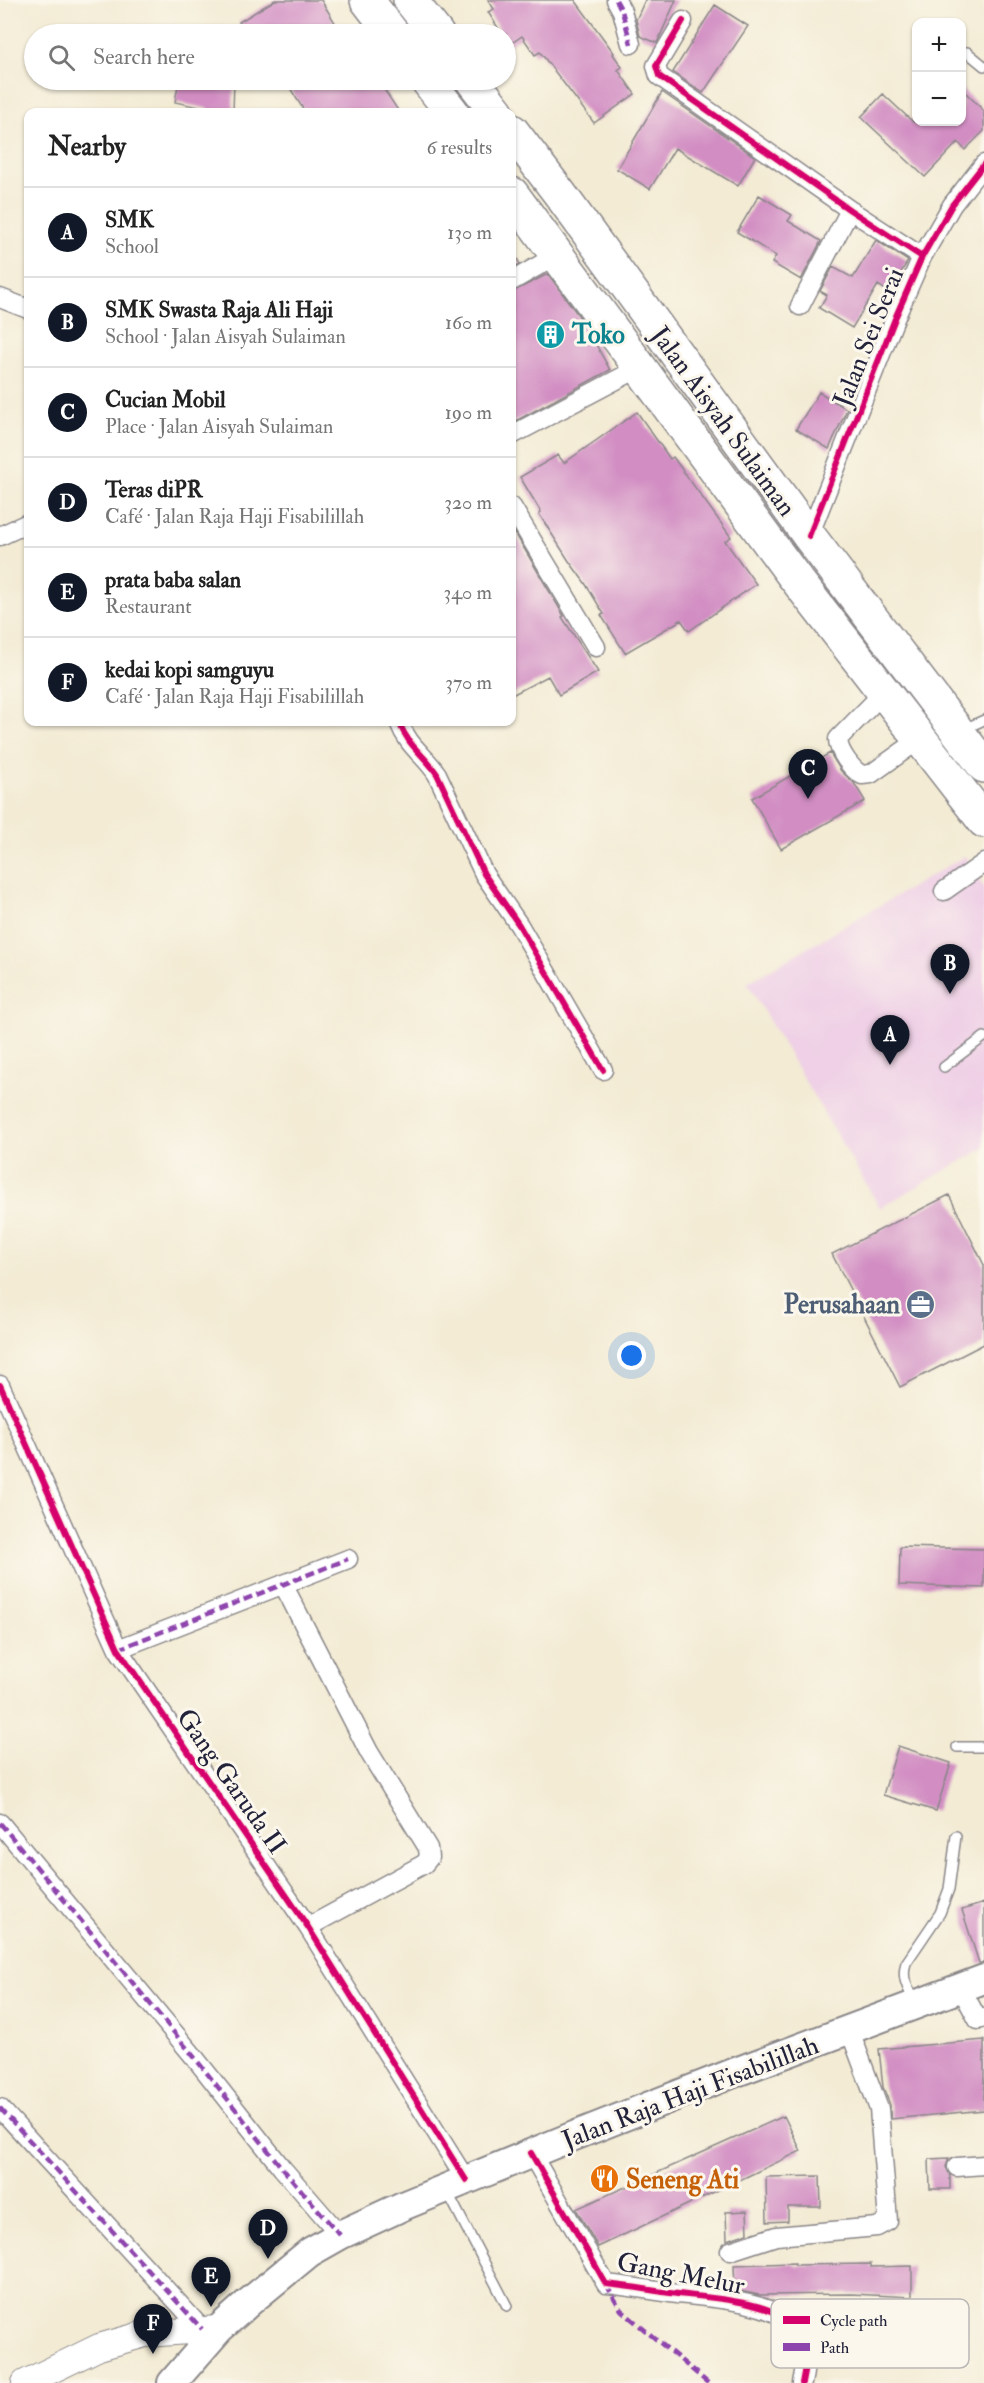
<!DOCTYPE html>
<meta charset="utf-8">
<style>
:root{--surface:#fff;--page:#f2f2f2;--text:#222;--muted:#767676;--line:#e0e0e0;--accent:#111827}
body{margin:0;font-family:"IM FELL Double Pica",serif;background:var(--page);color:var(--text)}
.controls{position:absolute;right:18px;top:18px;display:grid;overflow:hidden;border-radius:12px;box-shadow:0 2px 4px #0004}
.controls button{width:54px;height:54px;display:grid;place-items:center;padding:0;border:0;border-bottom:2px solid var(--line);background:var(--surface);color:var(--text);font:30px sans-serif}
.you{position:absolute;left:632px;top:1356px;width:21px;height:21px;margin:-15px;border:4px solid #fff;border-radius:50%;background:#1a73e8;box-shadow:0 0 0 9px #1a73e833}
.badge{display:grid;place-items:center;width:39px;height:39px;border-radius:50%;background:var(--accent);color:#fff;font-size:20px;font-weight:700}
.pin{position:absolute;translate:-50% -50px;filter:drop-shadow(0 2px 3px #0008)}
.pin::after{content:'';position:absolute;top:32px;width:21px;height:18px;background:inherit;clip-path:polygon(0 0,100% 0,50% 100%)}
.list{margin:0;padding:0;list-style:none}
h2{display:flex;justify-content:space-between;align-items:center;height:78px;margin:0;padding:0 24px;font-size:26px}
h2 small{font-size:20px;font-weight:400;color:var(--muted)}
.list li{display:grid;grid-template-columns:39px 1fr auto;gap:18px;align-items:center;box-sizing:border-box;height:90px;padding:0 24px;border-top:2px solid var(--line)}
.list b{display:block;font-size:22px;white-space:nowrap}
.list p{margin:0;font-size:20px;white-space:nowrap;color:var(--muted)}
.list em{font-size:20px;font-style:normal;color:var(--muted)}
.icon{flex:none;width:33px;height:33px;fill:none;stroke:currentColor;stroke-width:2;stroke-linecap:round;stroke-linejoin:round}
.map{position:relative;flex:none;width:984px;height:2383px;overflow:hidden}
.search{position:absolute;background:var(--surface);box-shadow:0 2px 4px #0004;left:24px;top:24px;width:492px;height:66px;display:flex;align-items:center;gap:15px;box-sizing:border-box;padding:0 21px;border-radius:33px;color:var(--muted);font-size:22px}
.panel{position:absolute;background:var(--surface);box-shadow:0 2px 4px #0004;left:24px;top:108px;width:492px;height:618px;border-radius:12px}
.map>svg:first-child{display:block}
.built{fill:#efd0e6}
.building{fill:#d28ec3}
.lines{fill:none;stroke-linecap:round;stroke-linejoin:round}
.lane-casing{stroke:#8a8688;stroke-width:12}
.street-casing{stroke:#8a8688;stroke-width:21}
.secondary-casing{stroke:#8a8688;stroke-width:28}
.primary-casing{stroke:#8a8688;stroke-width:32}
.highway-casing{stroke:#8a8688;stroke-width:36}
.lane{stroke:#fff;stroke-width:9}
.street{stroke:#fff;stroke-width:18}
.secondary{stroke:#fff;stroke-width:26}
.primary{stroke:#fff;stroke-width:28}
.highway{stroke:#fff;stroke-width:33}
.quiet{stroke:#8e44ad;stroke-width:4.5;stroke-dasharray:9 4.5;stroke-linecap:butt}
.cycleway-casing{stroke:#fbf7ec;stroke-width:10}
.cycleway{stroke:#d6006c;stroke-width:6}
.labels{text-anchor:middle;stroke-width:6;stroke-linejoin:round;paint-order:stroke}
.culture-label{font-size:26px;font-weight:bold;fill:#0d838f;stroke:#fbf7ec;text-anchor:start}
.street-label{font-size:26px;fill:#22223b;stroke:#fbf7ec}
.service-label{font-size:26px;font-weight:bold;fill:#4e5e75;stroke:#fbf7ec;text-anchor:end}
.food-label{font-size:26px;font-weight:bold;fill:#c56008;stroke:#fbf7ec;text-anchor:start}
.key{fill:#fbf7ec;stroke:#bab7b7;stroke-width:1.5}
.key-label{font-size:16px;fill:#22223b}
</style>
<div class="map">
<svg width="984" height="2383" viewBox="0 0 984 2383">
<rect width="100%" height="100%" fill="#fbf7ec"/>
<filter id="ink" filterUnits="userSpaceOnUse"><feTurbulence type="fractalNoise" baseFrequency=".0167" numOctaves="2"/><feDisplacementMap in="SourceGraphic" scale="12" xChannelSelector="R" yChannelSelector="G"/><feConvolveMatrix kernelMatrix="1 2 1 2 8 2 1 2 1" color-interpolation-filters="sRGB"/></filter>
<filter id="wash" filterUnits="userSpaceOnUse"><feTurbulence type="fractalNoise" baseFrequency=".008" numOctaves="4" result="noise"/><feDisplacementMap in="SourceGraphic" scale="24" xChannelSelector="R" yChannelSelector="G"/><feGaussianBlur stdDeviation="1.35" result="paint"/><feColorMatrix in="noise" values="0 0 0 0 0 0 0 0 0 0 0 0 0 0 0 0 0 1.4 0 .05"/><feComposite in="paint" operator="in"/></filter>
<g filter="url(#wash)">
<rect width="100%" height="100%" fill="#f3ebd4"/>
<!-- built -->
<path class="built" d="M965 856 984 888V1148L880 1208 747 983Z"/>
<g id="blocks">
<!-- building -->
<path class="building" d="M275 0H321L342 34H246L239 22Z
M488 0H575L614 53 613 54 622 67 618 70 635 94 594 123 540 52 535 55 522 36 506 47V34H502L488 12 494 9Z
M645 0H676L657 43 640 36 636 20Z
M715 5 748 26 703 93 673 72Z
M179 80H234L233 112H209V109L175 102Z
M285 80H378L399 112H305Z
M962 89 984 111V131L965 150 958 142 925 177 861 117 883 94 913 122H962Z
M662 92 755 157 738 186 675 148 650 189 617 169Z
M759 195 792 215 788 221 821 241 801 280 772 263 776 256 737 232Z
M876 240 908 261 889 292 878 285 852 328 819 308 827 295 820 291 833 267 853 278Z
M512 250 520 264 512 268Z
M548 274 584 323 610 370 512 423V292Z
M819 392 847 409 829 449 796 429Z
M637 412 670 459 673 457 731 537 725 541 756 584 689 631 681 620 625 653 601 615 604 614 585 583 569 561 539 514 541 512 520 477 558 455 564 463Z
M512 528 564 616 562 617 598 672 559 695 548 676 512 695Z
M830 753 841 771 854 783 865 801 781 849 752 798Z
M949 1195 984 1265V1344L900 1387 832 1254Z
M900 1547 984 1549V1588L899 1585Z
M898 1746 951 1763 936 1811 883 1795Z
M984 1903V1963H979L962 1910Z
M984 2040V2110L891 2119 890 2105 883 2087 879 2049Z
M784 2116 801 2151 598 2247 576 2209Z
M949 2158 946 2167 950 2175V2189H930L929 2159Z
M820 2176 821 2207H788V2221L767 2222 766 2177Z
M747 2211 748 2233 727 2240 726 2212Z
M795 2263V2265L871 2264V2267L912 2266V2297L851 2294 759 2295 735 2290 734 2265Z"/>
</g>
</g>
<g filter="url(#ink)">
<use href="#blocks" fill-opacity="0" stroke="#8a8688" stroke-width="1.5"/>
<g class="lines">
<defs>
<path id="lane" d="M967 52 984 66
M964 729 984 720
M944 1067 984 1037
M957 1747H984
M914 2001C908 1988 901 1978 906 1963L940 1913 949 1889 956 1836
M447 2191 507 2306"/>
<path id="street" d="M616 0 622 11 631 44
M683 21 656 66 659 76 850 210 922 257
M512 281 557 255
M0 298 28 309
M800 306 850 210
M512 435 639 368
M512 507 596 647
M0 536 28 523
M809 536 896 316 922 257 952 205 984 164
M884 692 838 739C838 751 852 770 862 775L871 774 920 739
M399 722C409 748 423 753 437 774L484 874 519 925 603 1070
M944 891 984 863
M0 1385 118 1649 308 1927 466 2180
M283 1584 369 1752 428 1848 429 1858 424 1864 308 1927
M118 1649 348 1559
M0 1823 191 2053 282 2168 340 2235
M961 1988 978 2020 984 2018
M0 2108 202 2329
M531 2153 606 2284C628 2286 649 2290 670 2293 705 2298 769 2299 795 2326 810 2341 806 2364 802 2383
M957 2167 984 2165
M730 2251 776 2236 877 2227 888 2221 879 2109 850 2031"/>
<path id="secondary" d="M25 2383 99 2347 145 2334 219 2329"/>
<path id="primary" d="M172 2383 219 2329 248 2303 310 2252 340 2235 405 2205 574 2136 736 2072 984 1979"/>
<path id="highway" d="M367 0 393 34
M410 0 437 34
M427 80 452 112
M472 80 497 112
M512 131 560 194 809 536 984 766
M512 194 793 575 984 821"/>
</defs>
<!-- lane casing -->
<use href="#lane" class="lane-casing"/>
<!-- street casing -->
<use href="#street" class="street-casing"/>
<!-- secondary casing -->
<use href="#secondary" class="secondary-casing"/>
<!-- primary casing -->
<use href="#primary" class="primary-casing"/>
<!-- highway casing -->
<use href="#highway" class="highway-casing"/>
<!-- lane -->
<use href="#lane" class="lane"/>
<!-- street -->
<use href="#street" class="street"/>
<!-- secondary -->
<use href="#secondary" class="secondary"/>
<!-- primary -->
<use href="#primary" class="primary"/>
<!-- highway -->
<use href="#highway" class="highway"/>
<!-- quiet -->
<path class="quiet" d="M616 0 622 11 631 44
M118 1649 348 1559
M0 1823 191 2053 282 2168 340 2235
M0 2108 202 2329
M606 2284 621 2310 708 2383"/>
<defs>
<path id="cycleway" d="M683 21 656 66 659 76 850 210 922 257
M809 536 896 316 922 257 952 205 984 164
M399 722C409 748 423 753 437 774L484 874 519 925 603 1070
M0 1385 118 1649 308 1927 466 2180
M531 2153 606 2284C628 2286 649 2290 670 2293 705 2298 769 2299 795 2326 810 2341 806 2364 802 2383"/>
</defs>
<!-- cycleway casing -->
<use href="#cycleway" class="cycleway-casing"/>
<!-- cycleway -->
<use href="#cycleway" class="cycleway"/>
</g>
</g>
<!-- icons -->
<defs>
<symbol id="building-disc" viewBox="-11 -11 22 22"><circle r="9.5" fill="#0f9aa8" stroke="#fbf7ec"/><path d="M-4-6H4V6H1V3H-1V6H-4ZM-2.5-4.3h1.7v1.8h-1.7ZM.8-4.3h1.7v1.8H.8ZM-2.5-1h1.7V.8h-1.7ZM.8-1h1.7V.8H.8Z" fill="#fff"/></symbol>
<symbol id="office-disc" viewBox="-11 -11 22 22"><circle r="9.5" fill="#5c6f8a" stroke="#fbf7ec"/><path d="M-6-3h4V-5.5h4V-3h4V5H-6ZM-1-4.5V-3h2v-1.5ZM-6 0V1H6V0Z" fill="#fff"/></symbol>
<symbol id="restaurant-disc" viewBox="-11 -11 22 22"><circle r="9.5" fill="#e8710a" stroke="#fbf7ec"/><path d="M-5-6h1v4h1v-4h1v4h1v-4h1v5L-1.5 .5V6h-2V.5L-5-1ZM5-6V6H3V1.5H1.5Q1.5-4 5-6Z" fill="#fff"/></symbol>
</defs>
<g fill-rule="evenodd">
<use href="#building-disc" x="534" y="318" width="33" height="33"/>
<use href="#office-disc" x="904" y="1288" width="33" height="33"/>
<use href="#restaurant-disc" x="588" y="2162" width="33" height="33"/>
</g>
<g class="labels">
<!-- culture labels -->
<g class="culture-label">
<text x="572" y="343">Toko</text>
</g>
<!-- street labels -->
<g class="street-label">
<text transform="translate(868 337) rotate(-68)" y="9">Jalan Sei Serai</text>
<text transform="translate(724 421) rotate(54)" y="9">Jalan Aisyah Sulaiman</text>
<text transform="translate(232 1781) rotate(55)" y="9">Gang Garuda II</text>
<text transform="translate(690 2092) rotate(-21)" y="9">Jalan Raja Haji Fisabilillah</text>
<text transform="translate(681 2273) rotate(11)" y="9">Gang Melur</text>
</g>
<!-- service labels -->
<g class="service-label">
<text x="900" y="1313">Perusahaan</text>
</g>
<!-- food labels -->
<g class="food-label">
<text x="626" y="2188">Seneng Ati</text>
</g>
</g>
<!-- legend -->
<rect x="771" y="2299" width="198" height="69" rx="9" class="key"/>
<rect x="783" y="2316" width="27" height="8" fill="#d6006c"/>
<rect x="783" y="2343" width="27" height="8" fill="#8e44ad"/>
<g class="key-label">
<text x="820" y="2326">Cycle path</text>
<text x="820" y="2353">Path</text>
</g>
</svg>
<div class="controls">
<button>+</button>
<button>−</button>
</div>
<div class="you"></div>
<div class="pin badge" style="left:890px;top:1065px">A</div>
<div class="pin badge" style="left:950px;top:994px">B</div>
<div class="pin badge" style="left:808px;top:799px">C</div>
<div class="pin badge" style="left:268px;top:2259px">D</div>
<div class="pin badge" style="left:211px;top:2307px">E</div>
<div class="pin badge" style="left:153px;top:2354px">F</div>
<div class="search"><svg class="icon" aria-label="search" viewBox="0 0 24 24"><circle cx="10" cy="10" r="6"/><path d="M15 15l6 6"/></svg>Search here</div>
<section class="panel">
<h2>Nearby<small>6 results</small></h2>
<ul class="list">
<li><span class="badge">A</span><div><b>SMK</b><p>School</p></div><em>130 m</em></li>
<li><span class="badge">B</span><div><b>SMK Swasta Raja Ali Haji</b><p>School · Jalan Aisyah Sulaiman</p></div><em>160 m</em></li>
<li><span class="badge">C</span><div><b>Cucian Mobil</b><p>Place · Jalan Aisyah Sulaiman</p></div><em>190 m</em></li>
<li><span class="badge">D</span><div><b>Teras diPR</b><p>Café · Jalan Raja Haji Fisabilillah</p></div><em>320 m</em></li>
<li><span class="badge">E</span><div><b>prata baba salan</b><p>Restaurant</p></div><em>340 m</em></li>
<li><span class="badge">F</span><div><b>kedai kopi samguyu</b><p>Café · Jalan Raja Haji Fisabilillah</p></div><em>370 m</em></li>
</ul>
</section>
</div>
